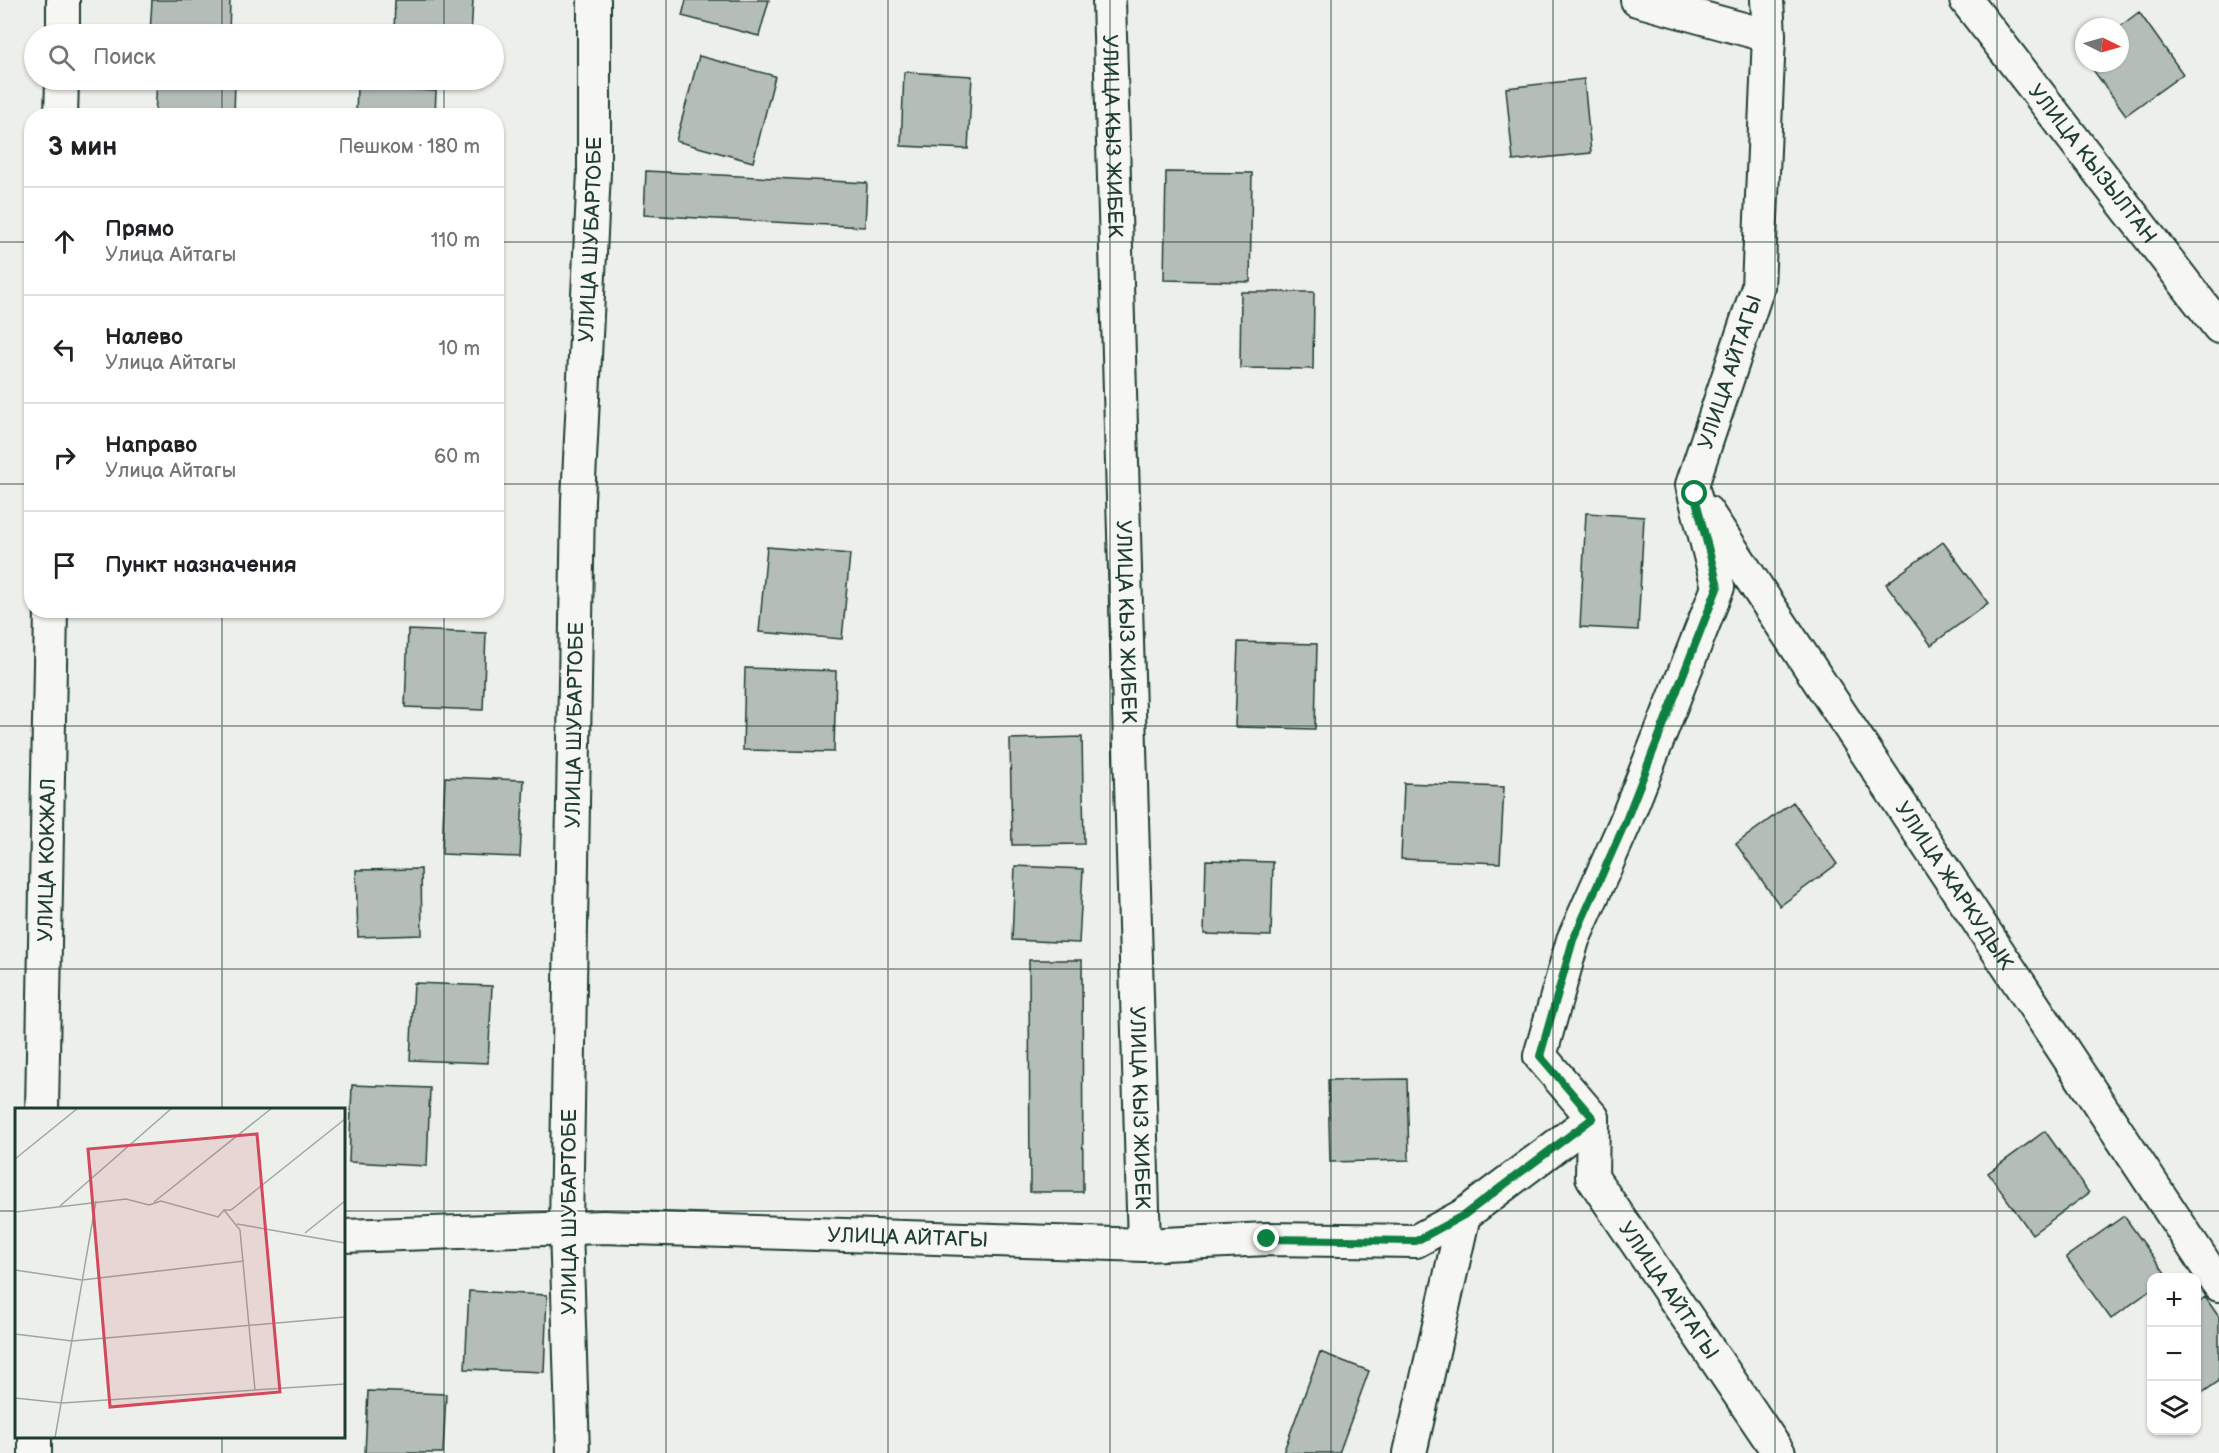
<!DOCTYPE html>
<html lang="ru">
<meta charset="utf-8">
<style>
:root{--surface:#fff;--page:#f2f2f2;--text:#202124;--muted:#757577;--line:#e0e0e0}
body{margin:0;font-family:"Balsamiq Sans",sans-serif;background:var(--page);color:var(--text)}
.controls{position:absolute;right:18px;bottom:18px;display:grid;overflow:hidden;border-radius:12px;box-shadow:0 2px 4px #0004}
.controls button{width:54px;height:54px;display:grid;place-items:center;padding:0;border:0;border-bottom:2px solid var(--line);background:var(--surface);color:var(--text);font:30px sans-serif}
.compass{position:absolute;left:2075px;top:18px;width:54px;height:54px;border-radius:50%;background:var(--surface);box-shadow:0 2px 4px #0004;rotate:95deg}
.stop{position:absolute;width:18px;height:18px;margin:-14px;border:4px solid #0b8043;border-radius:50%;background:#fff}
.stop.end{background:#0b8043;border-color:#fff;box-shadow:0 2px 6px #0008}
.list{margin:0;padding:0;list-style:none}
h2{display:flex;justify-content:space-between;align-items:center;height:78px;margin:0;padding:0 24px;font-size:26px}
h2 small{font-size:20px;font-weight:400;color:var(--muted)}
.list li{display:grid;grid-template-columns:39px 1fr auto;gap:18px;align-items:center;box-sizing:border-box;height:108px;padding:0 24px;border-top:2px solid var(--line)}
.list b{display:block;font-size:22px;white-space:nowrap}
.list p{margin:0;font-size:20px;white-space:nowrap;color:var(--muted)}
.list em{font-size:20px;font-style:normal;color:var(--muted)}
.icon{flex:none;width:33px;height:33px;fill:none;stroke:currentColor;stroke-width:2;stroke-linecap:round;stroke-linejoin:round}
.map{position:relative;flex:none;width:2219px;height:1453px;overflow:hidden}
.search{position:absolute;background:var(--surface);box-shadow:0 2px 4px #0004;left:24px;top:24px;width:480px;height:66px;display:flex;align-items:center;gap:15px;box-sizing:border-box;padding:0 21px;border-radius:33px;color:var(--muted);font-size:22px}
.panel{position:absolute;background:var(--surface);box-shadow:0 2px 4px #0004;left:24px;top:108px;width:480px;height:510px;border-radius:24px}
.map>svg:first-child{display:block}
.building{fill:#b4bdb8;stroke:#1f3d34;stroke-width:1.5}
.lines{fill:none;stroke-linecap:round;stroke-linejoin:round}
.street-casing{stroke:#1f3d34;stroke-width:36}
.street{stroke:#f6f6f2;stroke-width:32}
.route{stroke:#0b8043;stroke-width:8}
.grid{fill:none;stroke:#1f3d34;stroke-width:1.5;stroke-opacity:0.55}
.labels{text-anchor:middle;stroke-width:5;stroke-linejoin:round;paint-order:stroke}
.street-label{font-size:21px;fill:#1f3d34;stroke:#f6f6f2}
.inset-road{fill:none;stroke:#9ba8a1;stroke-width:1.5}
.view{fill:#d1495b;fill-opacity:0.15;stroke:#d1495b;stroke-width:3}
.inset-edge{fill:none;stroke:#1f3d34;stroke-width:3}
</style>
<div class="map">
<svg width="2219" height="1453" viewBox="0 0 2219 1453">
<rect width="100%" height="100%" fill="#edefea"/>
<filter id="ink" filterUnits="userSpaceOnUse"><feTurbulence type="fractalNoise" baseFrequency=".0167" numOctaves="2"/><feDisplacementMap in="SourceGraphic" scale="12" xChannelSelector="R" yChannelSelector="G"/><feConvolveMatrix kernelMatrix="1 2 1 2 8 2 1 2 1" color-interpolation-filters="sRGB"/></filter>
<g filter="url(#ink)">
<!-- building -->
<path class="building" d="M152 0H230L229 34H150Z
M395 0H473L471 34H394Z
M686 0H769L759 36 682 16Z
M2139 12 2183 74 2126 115 2088 63H2120L2119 27Z
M699 56 775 76 753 162 676 141Z
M904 72 972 76 968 149 901 146Z
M1584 79 1591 153 1513 161 1506 88Z
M157 80H235L234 116H155Z
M357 87 436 91 435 116H356Z
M646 171 867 183 865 227 644 215Z
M1166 172 1252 173 1250 282 1164 280Z
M1241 292H1314L1313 369 1240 368Z
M1586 513 1644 517 1638 630 1580 627Z
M1943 542 1988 603 1931 645 1886 584Z
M767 547 850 554 842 639 759 632Z
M408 630 486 633 483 710 405 707Z
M1238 642 1317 644 1315 729 1235 727Z
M745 668 836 671 834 752 743 750Z
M1082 737 1084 844 1012 845 1010 739Z
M445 777 524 780 520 857 442 854Z
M1404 783 1504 787 1500 863 1401 859Z
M1793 802 1837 864 1780 906 1736 844Z
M1206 860 1273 862 1271 936 1204 934Z
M1015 866 1083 869 1079 943 1012 940Z
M421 869 422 935 358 937 356 870Z
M1029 960H1082L1083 1192H1030Z
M414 983 492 986 488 1063 410 1060Z
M1407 1079 1409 1160 1330 1162 1328 1080Z
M352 1085 430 1088 427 1166 349 1162Z
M2045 1131 2089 1193 2032 1234 1988 1173Z
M2124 1216 2168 1277 2152 1278V1289L2111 1319 2066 1257Z
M469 1291 547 1295 544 1372 465 1369Z
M2205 1297 2219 1317V1381L2196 1397V1304Z
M1320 1352 1369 1371 1339 1453H1283Z
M368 1391 446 1394 443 1453H365Z"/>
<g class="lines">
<defs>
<g id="street">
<path id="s1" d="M1109 0 1144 1245"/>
<path d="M1637 0 1769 36"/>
<path id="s2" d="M1966 0 2219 327"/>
<path d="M63 34V0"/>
<path d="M61 116 62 80"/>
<path id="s3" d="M1707 512 2219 1285"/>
<path id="s4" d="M42 1110 51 610"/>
<path id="s5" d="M1593 1118 1592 1177 1779 1453"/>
<path id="s6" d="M344 1236 603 1227 1144 1245 1267 1239 1416 1241 1464 1215 1593 1118 1540 1056 1573 940 1625 823 1718 587 1692 485 1758 287 1769 36 1767 0"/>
<path d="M35 1453V1436"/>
<path id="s7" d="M573 1453 566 1228 578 500 594 172V0"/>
<path d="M1410 1453 1464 1215"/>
</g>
</defs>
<!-- street casing -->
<use href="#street" class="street-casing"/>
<!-- street -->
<use href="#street" class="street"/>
</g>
</g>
<g class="lines" filter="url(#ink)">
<!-- route -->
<path class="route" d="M1267 1239 1416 1241 1464 1215 1593 1118 1540 1056 1573 940 1625 823 1718 586 1692 485 1695 494"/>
</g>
<!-- grid -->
<path class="grid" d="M222 0V34M444 0V34M666 0V1453M888 0V1453M1110 0V1453M1331 0V1453M1553 0V1453M1775 0V1453M1997 0V1453M222 80V116M444 80V116M0 242H32M496 242H2219M0 484H32M496 484H2219M222 610V1110M444 610V1453M0 726H2219M0 969H2219M0 1211H16M344 1211H2219M222 1436V1453"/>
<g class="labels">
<!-- street labels -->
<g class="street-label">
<text dy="7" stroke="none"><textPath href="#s1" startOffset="136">УЛИЦА КЫЗ ЖИБЕК</textPath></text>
<text dy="7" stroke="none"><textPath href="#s2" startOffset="207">УЛИЦА КЫЗЫЛТАН</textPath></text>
<text dy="7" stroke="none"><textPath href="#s7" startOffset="1214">УЛИЦА ШУБАРТОБЕ</textPath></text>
<text dy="7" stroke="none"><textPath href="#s6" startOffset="2097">УЛИЦА АЙТАГЫ</textPath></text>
<text dy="7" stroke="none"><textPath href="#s1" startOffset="622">УЛИЦА КЫЗ ЖИБЕК</textPath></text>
<text dy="7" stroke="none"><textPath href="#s7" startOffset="728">УЛИЦА ШУБАРТОБЕ</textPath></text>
<text dy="7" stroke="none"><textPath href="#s4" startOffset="250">УЛИЦА КОКЖАЛ</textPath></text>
<text dy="7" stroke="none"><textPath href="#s3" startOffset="448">УЛИЦА ЖАРКУДЫК</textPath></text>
<text dy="7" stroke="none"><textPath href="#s1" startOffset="1108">УЛИЦА КЫЗ ЖИБЕК</textPath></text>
<text transform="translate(569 1212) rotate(-90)" y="7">УЛИЦА ШУБАРТОБЕ</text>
<text dy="7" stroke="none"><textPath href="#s6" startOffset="564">УЛИЦА АЙТАГЫ</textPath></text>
<text dy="7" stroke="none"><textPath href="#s5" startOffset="196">УЛИЦА АЙТАГЫ</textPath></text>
</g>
</g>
<!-- overview -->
<g transform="translate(15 1108)">
<rect width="330" height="330" fill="#edefea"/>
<path class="inset-road" d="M0 51 63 0M139 94 257 0M45 98 157 0M209 102H216L330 11M0 104 111 91 134 97 146 93 203 109 209 102 225 122 240 282M222 116 330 135M290 125 330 93M0 162 67 172 229 153M0 226 57 233 330 209M0 290 47 295 330 276M40 330 81 93"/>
<path class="view" d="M242 26 265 284 95 299 73 41Z"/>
<rect width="330" height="330" class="inset-edge"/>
</g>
</svg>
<div class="controls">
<button>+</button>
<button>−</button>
<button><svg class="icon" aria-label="layers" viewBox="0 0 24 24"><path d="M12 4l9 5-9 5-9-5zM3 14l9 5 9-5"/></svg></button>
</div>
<svg class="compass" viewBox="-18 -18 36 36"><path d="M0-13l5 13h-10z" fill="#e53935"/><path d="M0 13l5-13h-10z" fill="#757577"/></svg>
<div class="stop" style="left:1695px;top:494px"></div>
<div class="stop end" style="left:1267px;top:1239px"></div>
<div class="search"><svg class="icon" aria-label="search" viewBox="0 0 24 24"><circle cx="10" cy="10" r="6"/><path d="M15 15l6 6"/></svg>Поиск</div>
<section class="panel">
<h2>3 мин<small>Пешком · 180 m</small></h2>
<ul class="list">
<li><svg class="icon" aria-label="ahead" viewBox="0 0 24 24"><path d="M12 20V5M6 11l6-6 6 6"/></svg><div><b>Прямо</b><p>Улица Айтагы</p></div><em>110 m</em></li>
<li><svg class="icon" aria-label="left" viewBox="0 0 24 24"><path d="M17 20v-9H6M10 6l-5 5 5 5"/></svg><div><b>Налево</b><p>Улица Айтагы</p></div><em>10 m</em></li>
<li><svg class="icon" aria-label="right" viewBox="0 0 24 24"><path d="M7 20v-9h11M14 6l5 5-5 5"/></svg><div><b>Направо</b><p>Улица Айтагы</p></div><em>60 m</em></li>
<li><svg class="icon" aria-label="arrive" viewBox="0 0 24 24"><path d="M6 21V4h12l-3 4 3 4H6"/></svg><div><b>Пункт назначения</b></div></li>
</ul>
</section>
</div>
